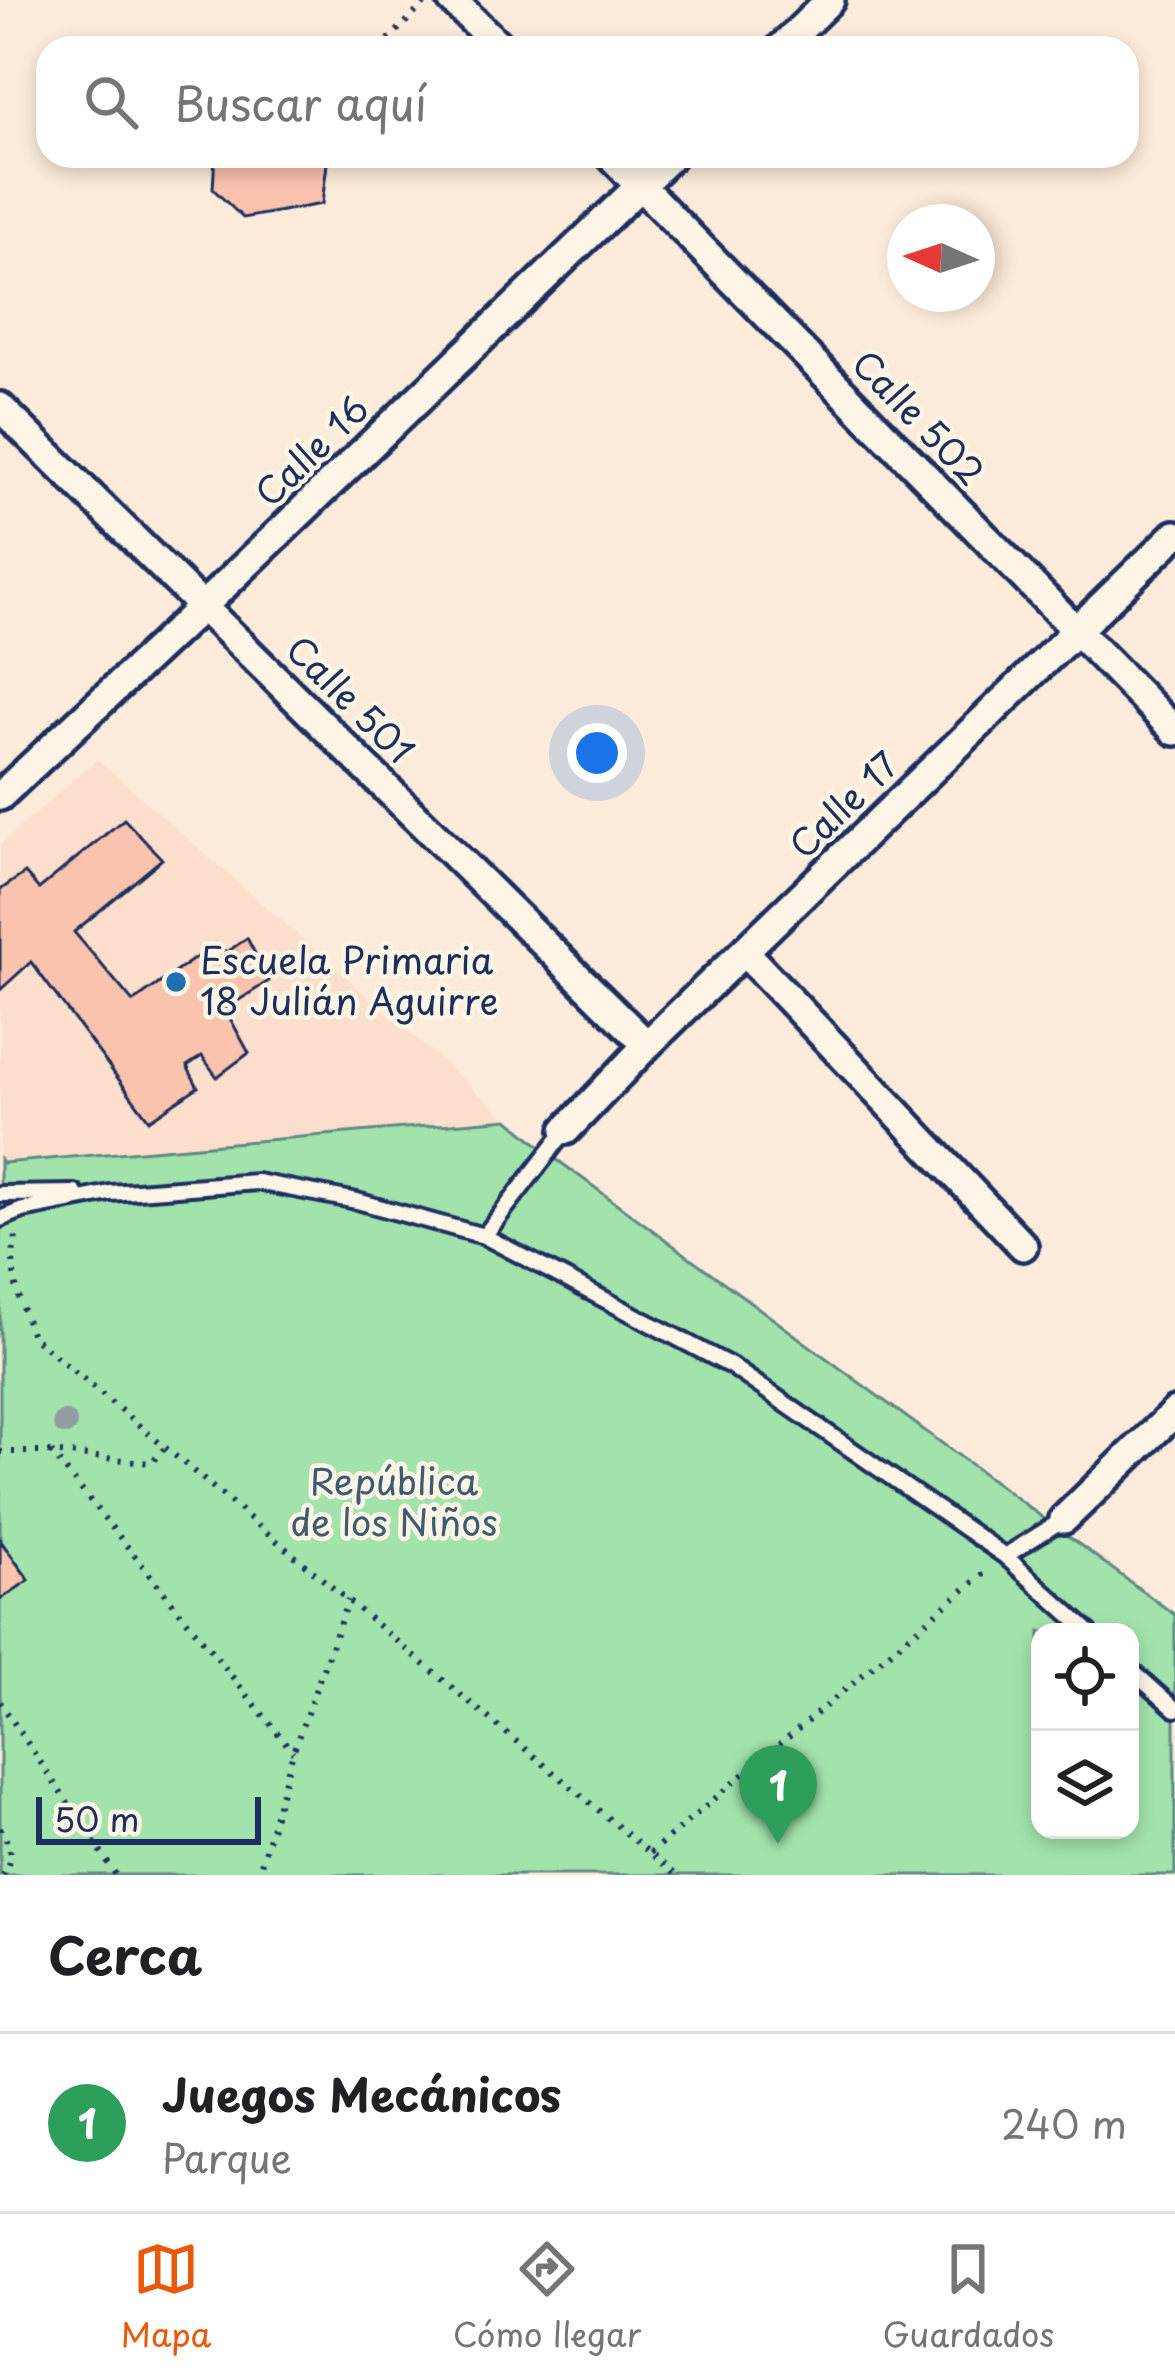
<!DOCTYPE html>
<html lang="es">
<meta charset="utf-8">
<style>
:root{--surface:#fff;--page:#f2f2f2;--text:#202124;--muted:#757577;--line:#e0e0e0;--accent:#ea580c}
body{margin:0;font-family:"Playpen Sans",sans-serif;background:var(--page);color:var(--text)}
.controls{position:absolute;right:36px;bottom:36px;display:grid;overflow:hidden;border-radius:24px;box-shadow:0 6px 18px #0003}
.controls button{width:108px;height:108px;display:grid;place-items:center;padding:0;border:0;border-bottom:3px solid var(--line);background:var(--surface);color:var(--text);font:60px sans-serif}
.compass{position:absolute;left:887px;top:204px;width:108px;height:108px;border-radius:50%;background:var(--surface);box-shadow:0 6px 18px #0003;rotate:273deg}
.scale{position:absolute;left:36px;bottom:30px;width:225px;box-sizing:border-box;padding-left:12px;border:6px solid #1b2f5e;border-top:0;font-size:33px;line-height:42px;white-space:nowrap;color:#1b2f5e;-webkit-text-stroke:9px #fcf5e5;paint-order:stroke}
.you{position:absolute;left:597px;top:753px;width:42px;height:42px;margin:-30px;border:9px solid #fff;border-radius:50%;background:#1a73e8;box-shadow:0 0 0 18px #1a73e833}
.badge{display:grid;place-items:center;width:78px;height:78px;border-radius:50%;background:var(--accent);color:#fff;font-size:39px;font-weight:700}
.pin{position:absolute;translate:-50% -99px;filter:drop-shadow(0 3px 6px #0008)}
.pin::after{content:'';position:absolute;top:63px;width:42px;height:36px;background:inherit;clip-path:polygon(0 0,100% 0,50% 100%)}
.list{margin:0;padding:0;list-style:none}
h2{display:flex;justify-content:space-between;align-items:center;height:156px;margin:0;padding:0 48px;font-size:51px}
h2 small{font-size:39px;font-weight:400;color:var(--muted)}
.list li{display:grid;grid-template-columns:78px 1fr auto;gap:36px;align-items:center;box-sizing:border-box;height:180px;padding:0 48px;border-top:3px solid var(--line)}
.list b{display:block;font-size:45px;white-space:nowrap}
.list p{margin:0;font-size:39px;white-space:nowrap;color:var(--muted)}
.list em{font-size:39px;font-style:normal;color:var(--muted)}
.icon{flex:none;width:66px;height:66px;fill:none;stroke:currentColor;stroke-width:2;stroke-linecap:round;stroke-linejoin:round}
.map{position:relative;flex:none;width:1175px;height:1875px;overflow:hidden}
.search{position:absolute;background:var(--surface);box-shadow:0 6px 18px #0003;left:36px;right:36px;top:36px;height:132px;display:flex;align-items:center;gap:30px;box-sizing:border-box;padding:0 42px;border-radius:36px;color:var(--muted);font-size:45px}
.sheet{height:336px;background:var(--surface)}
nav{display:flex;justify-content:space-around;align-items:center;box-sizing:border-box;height:168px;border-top:3px solid var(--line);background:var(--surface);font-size:33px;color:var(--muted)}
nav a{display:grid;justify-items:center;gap:6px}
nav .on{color:var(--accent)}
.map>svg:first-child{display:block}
.built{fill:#fbdfcc}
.green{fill:#a2e3ac;stroke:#5e8985;stroke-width:3;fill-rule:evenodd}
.building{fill:#fac3ad;stroke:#1b2f5e;stroke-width:3}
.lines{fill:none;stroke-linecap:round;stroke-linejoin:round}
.service-casing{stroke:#1b2f5e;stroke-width:22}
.minor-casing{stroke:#1b2f5e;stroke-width:36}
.path{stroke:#1b2f5e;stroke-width:6;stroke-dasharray:3 9;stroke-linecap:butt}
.service{stroke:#fcf5e5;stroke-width:14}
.minor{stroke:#fcf5e5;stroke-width:27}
.tree{fill:#939ca1}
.poi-dot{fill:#1f6fb2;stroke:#fcf5e5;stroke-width:4.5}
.labels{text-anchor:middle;stroke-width:9;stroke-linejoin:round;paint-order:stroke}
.street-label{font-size:36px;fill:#1b2f5e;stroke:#fcf5e5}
.poi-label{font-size:36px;fill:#1b2f5e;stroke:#fcf5e5;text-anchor:start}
.park-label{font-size:36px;fill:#3d5c72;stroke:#fcf5e5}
</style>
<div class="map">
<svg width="1175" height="1875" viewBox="0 0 1175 1875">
<rect width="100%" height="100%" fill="#fcebda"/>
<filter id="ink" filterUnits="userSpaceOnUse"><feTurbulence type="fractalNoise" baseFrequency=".00833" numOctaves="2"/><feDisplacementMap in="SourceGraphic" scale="24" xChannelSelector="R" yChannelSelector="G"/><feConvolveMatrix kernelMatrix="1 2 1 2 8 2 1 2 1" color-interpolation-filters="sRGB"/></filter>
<g filter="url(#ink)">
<!-- built -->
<path class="built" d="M97 759 508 1119 3 1163 0 1159V845Z"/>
<!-- green -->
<path class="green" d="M508 1119 548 1153 1175 1615V1875H0V1159L3 1163ZM1040 1632H1130V1830H1040Z"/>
<!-- building -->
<path class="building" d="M215 156H328L322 204 243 218 213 189Z
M124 819 162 859 74 932 133 1002 215 944 227 952 247 938 269 981 225 1009 249 1053 217 1077 202 1056 187 1066 198 1087 149 1120 31 962 0 990V890L25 873 39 889Z
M0 1540 29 1580 0 1600Z"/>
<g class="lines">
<defs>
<path id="service" d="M0 1194 75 1193
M0 1219 23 1210 110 1193 257 1182 357 1201 484 1236 731 1366 1005 1556 1089 1632
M484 1236 566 1130
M1005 1556 1064 1519
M1130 1669 1175 1709"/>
<path id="minor" d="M452 0 501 48
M781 48 830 0
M611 156 1175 731
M0 407 647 1045
M0 796 204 605 671 156
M744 952 1023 1246
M566 1130 647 1045 1175 535
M1064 1519 1175 1412"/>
</defs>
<!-- service casing -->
<use href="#service" class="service-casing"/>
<!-- minor casing -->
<use href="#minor" class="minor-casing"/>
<!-- path -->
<path class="path" d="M380 48 425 3
M16 1237C7 1270 21 1305 32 1336L676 1875
M0 1452H51L151 1463 165 1448
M51 1452 293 1752
M0 1702 116 1875
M0 1828C10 1845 14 1857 3 1875
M650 1853 988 1570
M258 1875 293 1752 348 1600"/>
<!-- service -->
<use href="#service" class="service"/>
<!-- minor -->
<use href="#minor" class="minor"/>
</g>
<!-- trees -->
<circle class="tree" cx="65" cy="1423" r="12"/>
</g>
<!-- markers -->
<circle class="poi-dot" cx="176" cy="982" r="12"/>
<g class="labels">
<!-- street labels -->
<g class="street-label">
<text transform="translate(918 418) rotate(46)" y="13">Calle 502</text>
<text transform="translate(312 451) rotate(-44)" y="13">Calle 16</text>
<text transform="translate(350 700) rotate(45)" y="13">Calle 501</text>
<text transform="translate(844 805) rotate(-44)" y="13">Calle 17</text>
</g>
<!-- poi labels -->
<g class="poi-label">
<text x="200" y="974">Escuela Primaria<tspan x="200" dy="41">18 Julián Aguirre</tspan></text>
</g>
<!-- park labels -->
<g class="park-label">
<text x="394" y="1495">República<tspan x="394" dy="41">de los Niños</tspan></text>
</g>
</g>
</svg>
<div class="controls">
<button><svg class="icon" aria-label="locate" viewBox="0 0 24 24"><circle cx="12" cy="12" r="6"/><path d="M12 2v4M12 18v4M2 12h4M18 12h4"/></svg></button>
<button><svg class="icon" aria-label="layers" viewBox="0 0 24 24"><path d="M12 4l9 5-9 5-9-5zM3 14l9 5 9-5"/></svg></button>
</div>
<svg class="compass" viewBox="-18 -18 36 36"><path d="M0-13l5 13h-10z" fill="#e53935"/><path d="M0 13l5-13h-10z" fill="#757577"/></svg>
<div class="scale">50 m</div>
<div class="you"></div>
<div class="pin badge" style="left:778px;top:1844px;background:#2e9e5b">1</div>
<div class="search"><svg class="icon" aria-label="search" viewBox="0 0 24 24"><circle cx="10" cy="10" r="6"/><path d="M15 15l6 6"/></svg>Buscar aquí</div>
</div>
<section class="sheet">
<h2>Cerca<small></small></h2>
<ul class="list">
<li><span class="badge" style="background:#2e9e5b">1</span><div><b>Juegos Mecánicos</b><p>Parque</p></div><em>240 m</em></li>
</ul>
</section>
<nav>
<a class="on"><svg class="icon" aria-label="map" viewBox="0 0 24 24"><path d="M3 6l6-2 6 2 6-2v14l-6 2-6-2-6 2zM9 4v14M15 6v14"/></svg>Mapa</a>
<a><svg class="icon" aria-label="directions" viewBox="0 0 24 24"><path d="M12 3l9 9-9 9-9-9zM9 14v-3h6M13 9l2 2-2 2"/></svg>Cómo llegar</a>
<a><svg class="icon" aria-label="saved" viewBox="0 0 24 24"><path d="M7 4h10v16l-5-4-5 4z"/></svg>Guardados</a>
</nav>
